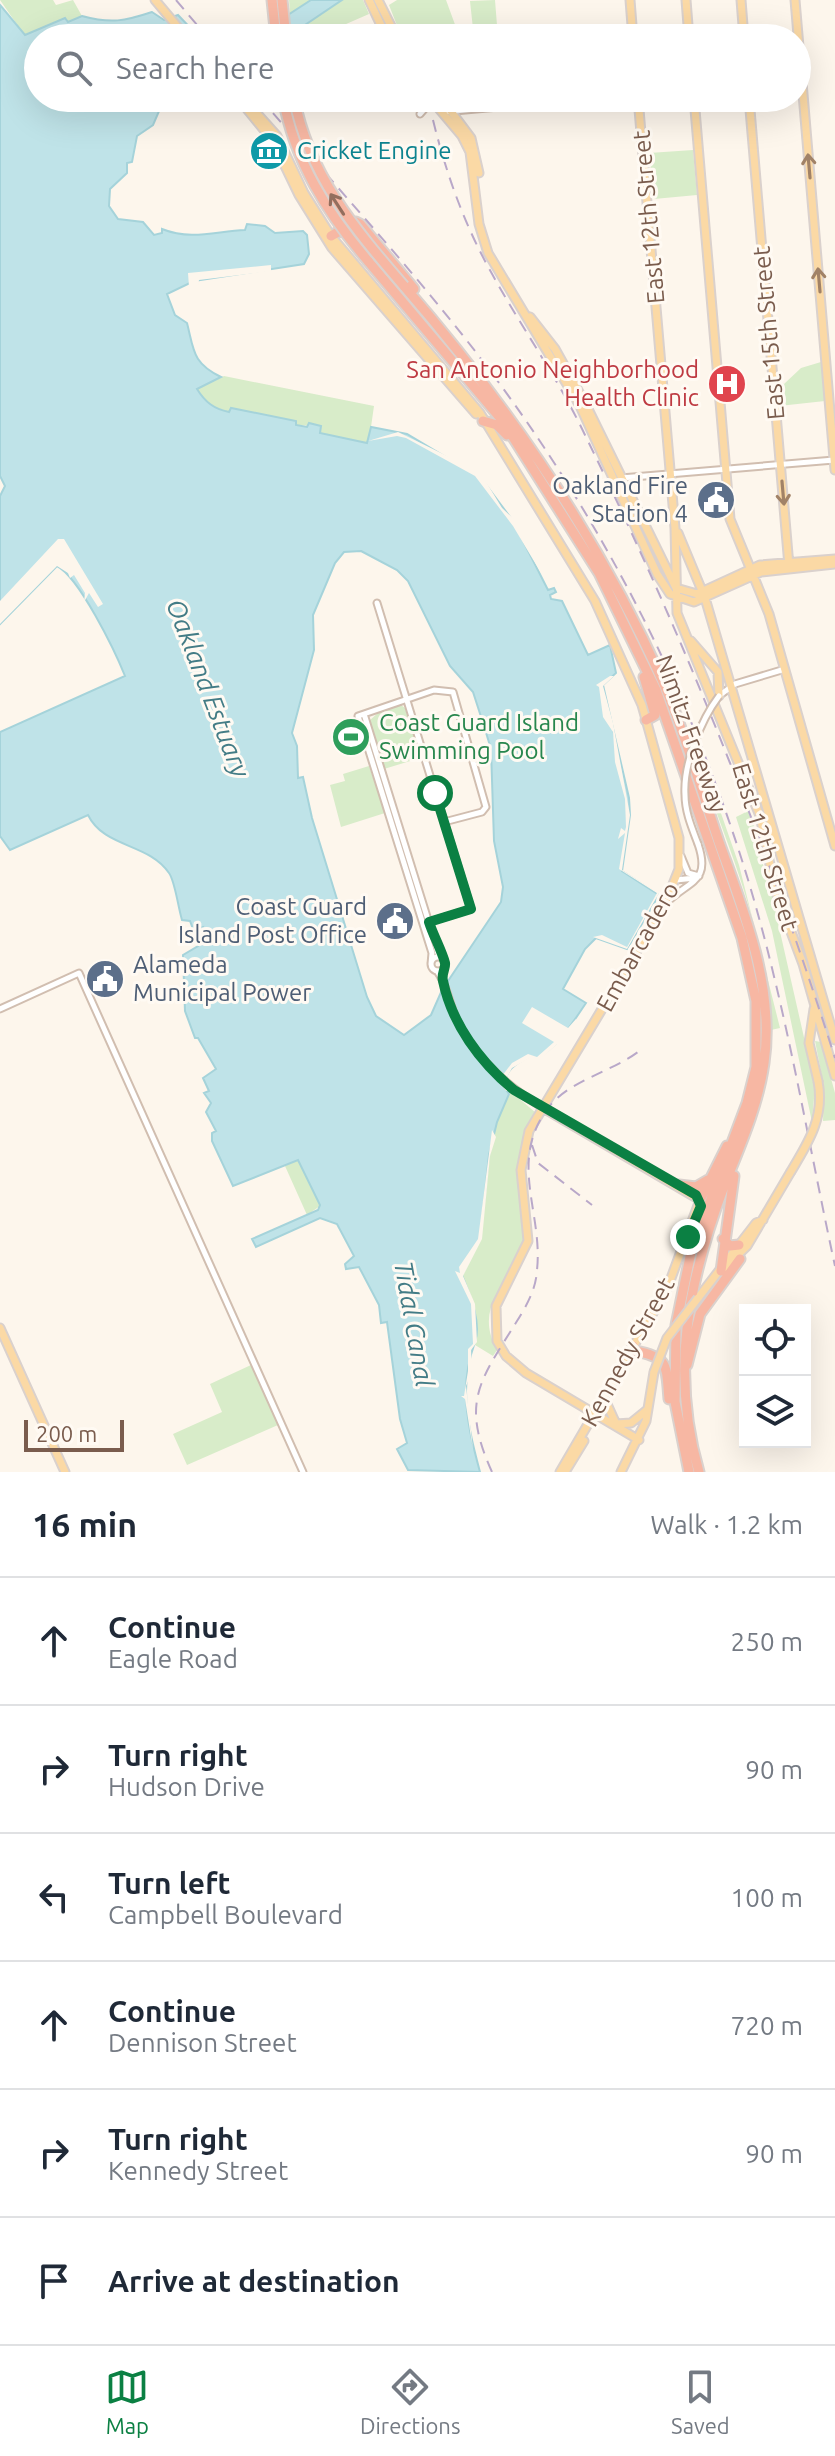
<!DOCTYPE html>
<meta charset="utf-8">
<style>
:root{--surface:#fff;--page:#f6f6f7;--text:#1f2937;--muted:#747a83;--line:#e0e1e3;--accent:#0b8043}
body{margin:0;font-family:Ubuntu,sans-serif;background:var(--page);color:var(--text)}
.controls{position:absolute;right:24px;bottom:24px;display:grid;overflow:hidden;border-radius:0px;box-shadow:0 8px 32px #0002}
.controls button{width:72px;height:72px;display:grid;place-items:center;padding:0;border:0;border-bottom:2px solid var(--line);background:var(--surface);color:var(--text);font:40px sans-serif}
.scale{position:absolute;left:24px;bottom:20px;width:100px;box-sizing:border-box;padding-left:8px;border:4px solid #7a5c4d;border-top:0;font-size:22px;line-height:28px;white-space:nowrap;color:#7a5c4d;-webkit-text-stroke:6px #fffaf3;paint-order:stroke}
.stop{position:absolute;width:24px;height:24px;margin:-18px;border:6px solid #0b8043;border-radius:50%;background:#fff}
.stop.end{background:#0b8043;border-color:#fff;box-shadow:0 2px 8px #0008}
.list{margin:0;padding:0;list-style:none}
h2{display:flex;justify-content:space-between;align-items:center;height:104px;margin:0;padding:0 32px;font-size:34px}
h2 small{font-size:26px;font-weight:400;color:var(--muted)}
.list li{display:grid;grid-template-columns:52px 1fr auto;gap:24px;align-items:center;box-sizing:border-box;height:128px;padding:0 32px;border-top:2px solid var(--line)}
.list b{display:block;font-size:30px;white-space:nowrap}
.list p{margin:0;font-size:26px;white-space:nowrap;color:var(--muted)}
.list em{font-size:26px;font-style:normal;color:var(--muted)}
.icon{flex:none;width:44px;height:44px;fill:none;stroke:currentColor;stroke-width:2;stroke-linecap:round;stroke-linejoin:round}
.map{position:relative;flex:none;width:835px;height:1472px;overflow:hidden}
.search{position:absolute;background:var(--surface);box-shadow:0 8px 32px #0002;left:24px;right:24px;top:24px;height:88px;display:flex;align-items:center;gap:20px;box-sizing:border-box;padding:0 28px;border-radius:44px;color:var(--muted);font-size:30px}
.sheet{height:872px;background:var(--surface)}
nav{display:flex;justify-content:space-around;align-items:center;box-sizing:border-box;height:112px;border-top:2px solid var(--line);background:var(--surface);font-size:22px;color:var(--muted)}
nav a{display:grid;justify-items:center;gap:4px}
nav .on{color:var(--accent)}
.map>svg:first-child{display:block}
.green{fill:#d8ecc9}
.water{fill:#bfe3e8;stroke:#a5d3da;stroke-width:2;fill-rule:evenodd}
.pier{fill:#fdf6ec}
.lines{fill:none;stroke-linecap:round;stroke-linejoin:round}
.minor-casing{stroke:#d1beb0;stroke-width:9}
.major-casing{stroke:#dad1cd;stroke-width:11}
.highway-casing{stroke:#dad1cd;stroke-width:13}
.minor{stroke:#fff;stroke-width:5}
.major{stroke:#fbd9a5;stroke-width:7}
.highway{stroke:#f7b7a3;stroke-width:9}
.rail{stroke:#b9a8c9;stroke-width:2;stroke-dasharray:12 8;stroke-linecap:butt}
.minor-bridge-casing{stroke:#d1beb0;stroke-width:9;stroke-linecap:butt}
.major-bridge-casing{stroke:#dad1cd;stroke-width:11;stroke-linecap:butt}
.highway-bridge-casing{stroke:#dad1cd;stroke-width:13;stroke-linecap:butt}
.minor-bridge{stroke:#fff;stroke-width:5}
.major-bridge{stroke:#fbd9a5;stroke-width:7}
.highway-bridge{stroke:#f7b7a3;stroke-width:9}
.oneway{stroke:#a18267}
.oneway2{stroke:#936e5e}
.route{stroke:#0b8043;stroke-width:10}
.labels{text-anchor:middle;stroke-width:6;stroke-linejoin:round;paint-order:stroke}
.culture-label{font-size:24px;fill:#0d838f;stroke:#fffaf3;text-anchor:start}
.street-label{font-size:24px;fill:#7a5c4d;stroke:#fffaf3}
.health-label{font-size:24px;fill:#be3a42;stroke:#fffaf3;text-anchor:end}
.service-label{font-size:24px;fill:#4e5e75;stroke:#fffaf3;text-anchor:end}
.leisure-label{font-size:24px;fill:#27864d;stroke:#fffaf3;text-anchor:start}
.water-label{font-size:26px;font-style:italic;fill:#437c86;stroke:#fffaf3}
</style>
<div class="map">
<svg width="835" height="1472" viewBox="0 0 835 1472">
<rect width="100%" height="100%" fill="#fdf6ec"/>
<!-- green -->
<path class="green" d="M0 0H53L56 5 73 0 82 16 68 23 65 18 25 36Z
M289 0H363L369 14 337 28 292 38Z
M397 0H446L457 30 441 38H407L398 28 389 5Z
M495 0 498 38H474L470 1Z
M693 150 697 195 654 199 649 153Z
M821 362 825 401 779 406 777 379 784 384 801 368Z
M224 376 374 406 371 427 400 432 367 443 320 433 321 426 295 425 296 421 231 408 229 412 211 406 196 389Z
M401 705 405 708 420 758 384 769 369 721 379 712Z
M698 747 739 865 780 1028 771 1030C768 936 727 843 695 755Z
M369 766 385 813 341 827 330 785 345 781 343 774Z
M748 811 763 849 759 852 778 912 776 914 815 1086 812 1122 772 931 736 817Z
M815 1041 821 1042 835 1093V1120L823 1121 824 1087Z
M508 1089 536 1113C505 1165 528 1187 525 1238 522 1277 469 1299 497 1350L493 1356 475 1345 461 1275 484 1104Z
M298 1160 320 1206 307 1215 285 1166Z
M251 1365 278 1425 187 1465 173 1434 222 1412 210 1384Z"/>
<!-- water -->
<path class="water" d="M311 0H342L290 35 237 38 250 31 257 35Z
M0 5 25 35 65 18 68 22 82 16C111 24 125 21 152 12L164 20 178 15 200 38H38V98H156L163 102 153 125 137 136 132 162 127 163V173L110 189 109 206 118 219 143 222 154 235 162 233V229C192 241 216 231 245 230L247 224 265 226 275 233 303 231 307 235 309 254 304 264 194 281 167 294 175 315 187 323C194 350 192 363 221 377L197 389C205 402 214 409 229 412L231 408 296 421V425L307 427 309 423 321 426 320 433 367 443 371 427 407 434 481 478 513 521 548 590 554 588 556 592 550 595 551 599 562 601 588 655 610 645 616 673 603 685 629 798 630 815 622 871 659 895 627 949 596 938 585 949 563 989 586 1003C571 1025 560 1044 537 1059L530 1056C515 1064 505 1070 504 1087L509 1094 497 1122 489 1155 480 1239 462 1275C469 1293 482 1322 475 1342 470 1356 466 1375 466 1391 466 1419 473 1446 480 1472L408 1470 397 1449 407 1443 400 1419 387 1322 381 1323 379 1305 359 1267 346 1269 345 1264 354 1256 337 1224 320 1218 256 1247 252 1239 318 1210 320 1205 298 1160 233 1186 212 1141V1133L216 1131 206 1112 211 1103 204 1093 209 1091 203 1078 216 1069 198 1038H195L185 1011 183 955 198 946 203 927 193 929 190 921 182 920C178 907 175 881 169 873 149 843 104 848 88 815L10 850 0 836V732L125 676C115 651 79 577 57 566L0 624V496L5 486 0 476ZM361 551 397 570 408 581 450 666 473 692 484 726 491 749 494 841 503 887 501 902 442 990 431 1015 404 1035 376 1016 367 997 312 818 303 777 298 778 297 746 292 733 314 650 313 615 335 563 344 552Z"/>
<!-- pier -->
<path class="pier" d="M271 265V271L199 280 198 285 189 287 188 273Z
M398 432 480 472 502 508 516 521 547 583 513 526 475 476 406 438 397 436 368 441Z
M58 539H64L103 604 98 607 89 593 84 602 85 593 74 575 70 578 68 573 57 566 0 624V601Z
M610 676H614L603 686 613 723 630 815 622 870 659 893 627 949 593 937 602 935 627 947 657 893 619 869 625 833 618 839 621 828 625 831 626 827 625 799 615 762 613 732 603 717 599 687 596 685Z
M445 980 465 1030 502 1076 512 1063 528 1054 537 1057 554 1042 522 1023 532 1007 568 1028 576 1019V1025L561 1045 557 1044 538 1062 530 1058 512 1068 506 1079 512 1091H506L458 1029 441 986Z
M492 1130 496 1137 490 1156 482 1239 463 1276 475 1304 477 1342 471 1350 472 1371 466 1386 473 1450 465 1399 461 1396H464L468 1371V1349L473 1344 471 1304 455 1271 460 1273 459 1267 478 1239Z"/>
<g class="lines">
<defs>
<path id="minor" d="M443 112 602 98
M420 114 427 106 428 98
M621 478 834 460
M377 603 471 909 429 922 439 957
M720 695 735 684 785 669
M365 717 429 923
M681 856 688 873 699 876
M676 880 695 878
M666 903C690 880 711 882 698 844
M431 964a7 7 0 1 1 14 0a7 7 0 1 1-14 0Z
M431 964 432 953 358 716 434 690 453 692 486 807 482 812 444 822
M437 971C447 984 449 1003 456 1018 475 1058 506 1086 543 1108
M0 1009 79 973 303 1472"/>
<path id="major" d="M155 0 187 38
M369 0 387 38
M378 0 397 38
M630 0 633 38
M686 0 689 38
M741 0 744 38
M795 0 835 470
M238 98 273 141 299 195 332 248 476 414
M243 98 277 136 304 193 331 236 480 413 595 601 642 705 679 838V869L665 904 529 1131 521 1170 528 1241 496 1306 497 1341 506 1356 526 1373 639 1440
M430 98 462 136 470 152 479 224 488 253 580 406 657 574 670 594 694 602 761 572 835 564
M441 98 471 138 479 173
M638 98 675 528 677 613 760 816 775 889 803 964 835 1076
M694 98 730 519 769 614 835 846
M749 98 789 566
M530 317 555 349 585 403 676 588 697 594 760 565 835 559
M678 533 705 598 835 1040
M691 641 718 672 719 696
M814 1009 809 1043 818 1081
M543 1108 700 1200
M721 1271 747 1246 790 1173
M698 1298 756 1223 763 1220
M0 1328 65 1472
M606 1402 616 1424 631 1423 647 1410
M560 1472 667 1289 700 1200
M565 1472 584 1441
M621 1472 646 1421 654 1372"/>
<path id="highway" d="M272 0 276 38
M282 0 286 38
M331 236 356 222 360 224 414 289
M368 261 502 420 599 573 656 690 742 938 756 1001V1067L747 1103 691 1252 676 1325 675 1402 689 1472
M404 286C508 406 598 536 663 682 685 733 701 789 719 842 744 912 775 987 764 1063 758 1106 740 1146 724 1186 688 1282 670 1372 699 1472
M483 421 497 425 507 435
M644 677 655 715 646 720
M679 1185 696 1187 708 1180
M700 1200 727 1146
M723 1239 730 1246 739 1245
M721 1271 734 1176
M633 1346 635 1351C670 1357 666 1367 669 1399
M687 1365 700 1314 740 1259"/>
</defs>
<!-- minor casing -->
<use href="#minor" class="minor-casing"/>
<!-- major casing -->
<use href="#major" class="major-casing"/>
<!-- highway casing -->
<use href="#highway" class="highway-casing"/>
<!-- minor -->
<use href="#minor" class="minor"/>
<!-- major -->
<use href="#major" class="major"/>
<!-- highway -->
<use href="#highway" class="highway"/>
<!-- rail -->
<path class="rail" d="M176 0 208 38
M260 98C336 187 417 274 488 368 597 513 683 678 739 851 783 986 805 1128 835 1266
M433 120C446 173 464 224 491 272 521 327 558 378 585 435 684 637 767 844 835 1058
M532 1145 538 1163 592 1205
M492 1472C460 1401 480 1381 517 1321 527 1305 536 1289 537 1270 543 1215 511 1167 543 1115 565 1079 612 1074 643 1048"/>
<defs>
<path id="minor-bridge" d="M698 844C692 828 685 812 685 795 683 764 701 720 719 696"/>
<path id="major-bridge" d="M790 1173C808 1143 825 1118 818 1081
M654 1372 667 1338 698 1298"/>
<path id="highway-bridge" d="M283 98C295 162 327 213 368 261
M294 98C309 175 354 228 404 286"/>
</defs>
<!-- minor-bridge casing -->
<use href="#minor-bridge" class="minor-bridge-casing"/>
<!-- major-bridge casing -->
<use href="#major-bridge" class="major-bridge-casing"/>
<!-- highway-bridge casing -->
<use href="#highway-bridge" class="highway-bridge-casing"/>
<!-- minor-bridge -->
<use href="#minor-bridge" class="minor-bridge"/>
<!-- major-bridge -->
<use href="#major-bridge" class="major-bridge"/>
<!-- highway-bridge -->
<use href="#highway-bridge" class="highway-bridge"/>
</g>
<!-- one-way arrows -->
<defs><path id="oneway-shaft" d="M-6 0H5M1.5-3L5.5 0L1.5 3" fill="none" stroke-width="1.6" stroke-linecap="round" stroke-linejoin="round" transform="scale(2)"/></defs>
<g class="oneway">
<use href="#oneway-shaft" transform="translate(809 166) rotate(-95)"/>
<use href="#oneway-shaft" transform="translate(819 280) rotate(-95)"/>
<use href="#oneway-shaft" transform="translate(783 493) rotate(85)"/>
</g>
<use class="oneway2" href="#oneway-shaft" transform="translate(337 204) rotate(-123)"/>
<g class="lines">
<!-- route -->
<path class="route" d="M435 793 471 909 429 922C433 935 442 951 445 963 446 968 441 974 443 981 452 1024 480 1062 514 1090L696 1195 701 1206 688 1237"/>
</g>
<!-- icons -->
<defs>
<symbol id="museum-disc" viewBox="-11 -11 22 22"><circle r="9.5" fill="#0f9aa8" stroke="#fffaf3"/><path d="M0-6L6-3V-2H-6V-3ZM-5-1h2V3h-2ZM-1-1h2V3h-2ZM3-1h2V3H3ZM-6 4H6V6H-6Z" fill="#fff"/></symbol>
<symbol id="hospital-disc" viewBox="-11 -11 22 22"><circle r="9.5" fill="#e0444e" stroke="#fffaf3"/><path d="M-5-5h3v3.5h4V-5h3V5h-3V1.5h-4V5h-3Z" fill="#fff"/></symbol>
<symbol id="civic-disc" viewBox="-11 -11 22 22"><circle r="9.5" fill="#5c6f8a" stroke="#fffaf3"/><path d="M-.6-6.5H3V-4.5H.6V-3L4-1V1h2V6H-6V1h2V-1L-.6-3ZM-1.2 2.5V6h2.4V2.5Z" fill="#fff"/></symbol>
<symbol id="stadium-disc" viewBox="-11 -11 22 22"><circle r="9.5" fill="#2e9e5b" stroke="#fffaf3"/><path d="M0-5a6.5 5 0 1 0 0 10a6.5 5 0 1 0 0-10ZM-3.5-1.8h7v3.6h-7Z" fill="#fff"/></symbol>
</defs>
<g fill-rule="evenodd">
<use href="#museum-disc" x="247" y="129" width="44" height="44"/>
<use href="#hospital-disc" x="705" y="362" width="44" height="44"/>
<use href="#civic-disc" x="694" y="478" width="44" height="44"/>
<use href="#stadium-disc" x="329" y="715" width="44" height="44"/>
<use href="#civic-disc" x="373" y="899" width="44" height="44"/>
<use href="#civic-disc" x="83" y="957" width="44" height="44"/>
</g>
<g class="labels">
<!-- culture labels -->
<g class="culture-label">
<text x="297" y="159">Cricket Engine</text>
</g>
<!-- street labels -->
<g class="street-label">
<text transform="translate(649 217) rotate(-95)" y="8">East 12th Street</text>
<text transform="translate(769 333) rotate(-95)" y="8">East 15th Street</text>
<text transform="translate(691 734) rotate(70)" y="8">Nimitz Freeway</text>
<text transform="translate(765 847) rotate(73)" y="8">East 12th Street</text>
<text transform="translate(638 947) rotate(-61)" y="8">Embarcadero</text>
<text transform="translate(628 1352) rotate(-61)" y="8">Kennedy Street</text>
</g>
<!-- health labels -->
<g class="health-label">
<text x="699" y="378">San Antonio Neighborhood<tspan x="699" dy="28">Health Clinic</tspan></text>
</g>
<!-- service labels -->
<g class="service-label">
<text x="688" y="494">Oakland Fire<tspan x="688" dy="28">Station 4</tspan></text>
<text x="367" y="915">Coast Guard<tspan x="367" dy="28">Island Post Office</tspan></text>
<text x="133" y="973" text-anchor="start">Alameda<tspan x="133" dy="28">Municipal Power</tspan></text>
</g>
<!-- leisure labels -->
<g class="leisure-label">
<text x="379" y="731">Coast Guard Island<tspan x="379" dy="28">Swimming Pool</tspan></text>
</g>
<!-- water labels -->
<g class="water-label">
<text transform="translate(208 688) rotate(69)" y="9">Oakland Estuary</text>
<text transform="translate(414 1324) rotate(80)" y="9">Tidal Canal</text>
</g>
</g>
</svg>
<div class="controls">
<button><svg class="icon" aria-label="locate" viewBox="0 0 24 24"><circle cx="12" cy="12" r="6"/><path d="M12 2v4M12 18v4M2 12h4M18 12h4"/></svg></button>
<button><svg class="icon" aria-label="layers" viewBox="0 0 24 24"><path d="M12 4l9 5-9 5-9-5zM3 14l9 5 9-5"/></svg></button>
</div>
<div class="scale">200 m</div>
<div class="stop" style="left:435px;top:793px"></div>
<div class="stop end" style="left:688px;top:1237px"></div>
<div class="search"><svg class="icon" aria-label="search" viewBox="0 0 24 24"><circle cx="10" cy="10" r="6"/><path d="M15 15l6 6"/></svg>Search here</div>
</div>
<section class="sheet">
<h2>16 min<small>Walk · 1.2 km</small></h2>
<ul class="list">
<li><svg class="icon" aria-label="ahead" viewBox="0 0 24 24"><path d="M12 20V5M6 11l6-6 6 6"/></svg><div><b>Continue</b><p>Eagle Road</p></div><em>250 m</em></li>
<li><svg class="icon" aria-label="right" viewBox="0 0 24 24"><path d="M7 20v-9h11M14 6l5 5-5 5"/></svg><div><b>Turn right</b><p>Hudson Drive</p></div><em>90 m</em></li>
<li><svg class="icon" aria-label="left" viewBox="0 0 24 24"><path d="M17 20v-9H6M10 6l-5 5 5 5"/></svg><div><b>Turn left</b><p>Campbell Boulevard</p></div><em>100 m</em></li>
<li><svg class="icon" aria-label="ahead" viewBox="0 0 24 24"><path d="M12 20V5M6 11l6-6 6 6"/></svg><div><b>Continue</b><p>Dennison Street</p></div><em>720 m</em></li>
<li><svg class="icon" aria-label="right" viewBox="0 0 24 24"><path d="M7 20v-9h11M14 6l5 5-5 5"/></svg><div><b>Turn right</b><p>Kennedy Street</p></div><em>90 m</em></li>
<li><svg class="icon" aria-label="arrive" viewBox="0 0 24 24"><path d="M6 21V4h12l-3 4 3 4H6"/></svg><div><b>Arrive at destination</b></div></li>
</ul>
</section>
<nav>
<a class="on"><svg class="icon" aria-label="map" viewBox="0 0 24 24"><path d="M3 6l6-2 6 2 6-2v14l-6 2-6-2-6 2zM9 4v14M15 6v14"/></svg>Map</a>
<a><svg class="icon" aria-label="directions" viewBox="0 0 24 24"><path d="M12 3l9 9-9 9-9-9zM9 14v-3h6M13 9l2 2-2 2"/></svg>Directions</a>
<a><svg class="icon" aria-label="saved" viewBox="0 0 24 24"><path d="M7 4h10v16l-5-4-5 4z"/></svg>Saved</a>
</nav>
